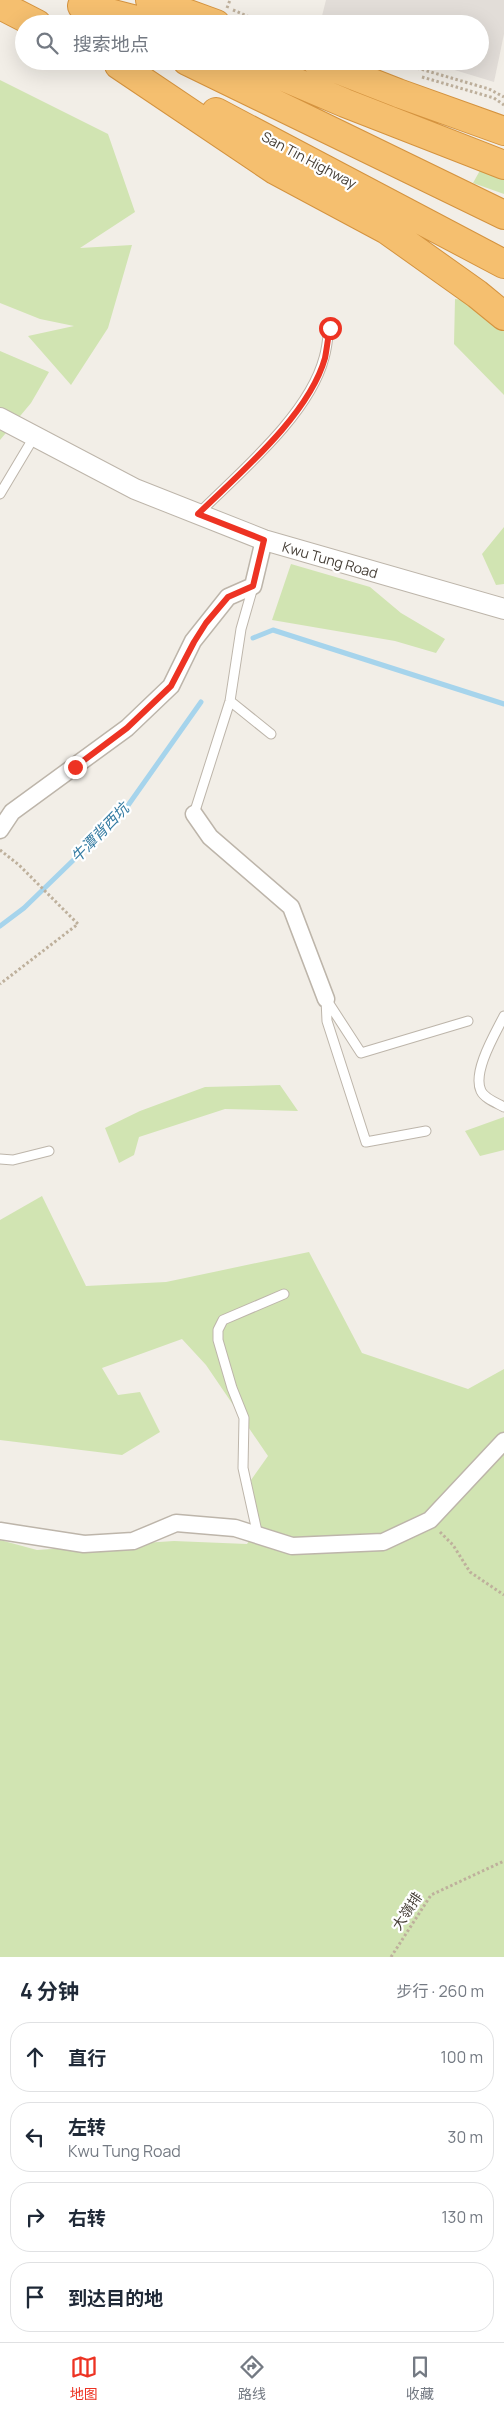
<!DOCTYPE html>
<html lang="zh">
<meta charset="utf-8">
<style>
:root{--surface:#fff;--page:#f2f2f3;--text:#1f2937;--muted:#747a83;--line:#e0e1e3;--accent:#ed3323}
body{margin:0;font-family:Manrope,"Noto Sans SC",sans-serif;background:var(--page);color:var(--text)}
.stop{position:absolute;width:15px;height:15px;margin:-11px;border:4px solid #ed3323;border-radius:50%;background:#fff}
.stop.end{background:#ed3323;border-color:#fff;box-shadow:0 1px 5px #0008}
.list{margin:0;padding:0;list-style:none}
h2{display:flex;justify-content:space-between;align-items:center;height:65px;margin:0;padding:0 20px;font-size:21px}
h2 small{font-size:16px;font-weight:400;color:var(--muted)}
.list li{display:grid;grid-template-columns:32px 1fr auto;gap:15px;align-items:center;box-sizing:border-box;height:70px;margin:0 10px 10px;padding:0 10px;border:1px solid var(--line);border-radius:20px}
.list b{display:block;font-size:19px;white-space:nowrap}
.list p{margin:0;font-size:16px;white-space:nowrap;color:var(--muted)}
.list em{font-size:16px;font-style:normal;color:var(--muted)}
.icon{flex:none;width:28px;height:28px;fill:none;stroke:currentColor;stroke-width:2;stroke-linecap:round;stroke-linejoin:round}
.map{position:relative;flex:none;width:504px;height:1957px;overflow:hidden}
.search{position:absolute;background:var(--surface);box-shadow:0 5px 20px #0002;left:15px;right:15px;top:15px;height:55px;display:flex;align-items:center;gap:12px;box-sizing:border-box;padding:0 18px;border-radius:28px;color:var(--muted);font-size:19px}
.sheet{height:385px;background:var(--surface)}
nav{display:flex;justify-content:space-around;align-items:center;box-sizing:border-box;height:70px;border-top:1px solid var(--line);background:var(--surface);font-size:14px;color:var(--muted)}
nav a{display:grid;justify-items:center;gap:2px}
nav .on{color:var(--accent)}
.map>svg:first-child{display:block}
.industrial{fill:#e2ddd8}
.green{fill:#d1e4b2}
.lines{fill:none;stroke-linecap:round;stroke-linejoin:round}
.stream{stroke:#a6d4ec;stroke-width:5}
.service-casing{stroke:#bdb5aa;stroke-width:11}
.minor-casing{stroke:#bdb5aa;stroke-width:19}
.tertiary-casing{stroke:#bdb5aa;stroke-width:22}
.motorway-casing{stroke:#d4933f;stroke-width:30}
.path{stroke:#beb09c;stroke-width:3;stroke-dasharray:2.5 2.5;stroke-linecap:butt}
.service{stroke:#fff;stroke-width:9}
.minor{stroke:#fff;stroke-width:16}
.tertiary{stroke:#fff;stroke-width:20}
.motorway{stroke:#f5bf6f;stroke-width:28}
.route{stroke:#ed3323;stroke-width:6}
.labels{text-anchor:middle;stroke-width:4.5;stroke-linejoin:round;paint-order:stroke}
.street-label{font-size:14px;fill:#453e36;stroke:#fff}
.water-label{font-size:15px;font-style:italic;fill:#347ba2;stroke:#fff}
</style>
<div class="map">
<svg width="504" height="1957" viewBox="0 0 504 1957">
<rect width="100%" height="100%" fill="#f2eee7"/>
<!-- industrial -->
<path class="industrial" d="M326 0H504V34L494 82 425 61H480V24H320Z"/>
<!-- green -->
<path class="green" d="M0 80 108 134 135 212 80 248 132 245 108 328 71 385 28 336 74 326 40 319 0 303Z
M493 147 504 149V194L473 183Z
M455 299 504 304V395L454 344Z
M0 351 49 372 31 403 0 440Z
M504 527V584L496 585 482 554Z
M291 564 370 587 401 613 445 639 436 653 395 641 272 620Z
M280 1085 298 1111 225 1109 139 1137 134 1155 119 1163 105 1128 140 1111 205 1087Z
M504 1117V1150L480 1156 465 1131Z
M42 1196 86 1286 166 1282 309 1252 362 1353 468 1389 504 1369V1957H0V1540L37 1550 174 1541 247 1544 259 1525 251 1480 268 1456 206 1365 182 1339 102 1368 118 1395 140 1392 160 1432 122 1455 0 1440V1220Z"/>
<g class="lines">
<!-- stream -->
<path class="stream" d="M253 638 273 630 504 704
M0 926 24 908 124 811 201 702"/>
<defs>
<path id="service" d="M0 494 34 437
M198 514C240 472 309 415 324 358 327 348 328 337 329 327
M230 701 271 734
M194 814 230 701 241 629 253 587
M326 999 327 1021 366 1142 426 1131
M326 999 361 1053 468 1021
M504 1016C495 1034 472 1072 481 1091 485 1099 497 1103 504 1107
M0 1159 13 1160 49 1151
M258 1536 243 1468 244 1418 232 1388 218 1340V1330L223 1320 284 1294"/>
<path id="minor" d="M194 814 210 837 291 907 326 999
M0 830 12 812 127 728 171 686 193 641 228 597 253 586 264 540
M0 1531 84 1544 133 1541 176 1523 235 1528 292 1546 383 1542 430 1520 504 1441"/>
<path id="tertiary" d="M0 418 135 489 264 540 504 609"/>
<path id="motorway" d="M150 0 216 24
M0 5 37 24
M82 6 152 24
M187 61 504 215
M246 61 345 103 504 165
M316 61 398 93 504 131
M119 65 275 170 387 230 477 294 504 316
M216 112 504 264"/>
</defs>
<!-- service casing -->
<use href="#service" class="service-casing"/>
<!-- minor casing -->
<use href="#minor" class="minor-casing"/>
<!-- tertiary casing -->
<use href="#tertiary" class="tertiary-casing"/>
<!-- motorway casing -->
<use href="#motorway" class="motorway-casing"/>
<!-- path -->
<path class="path" d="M227 8 230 0
M233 10 266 24
M393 61 489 89 504 97
M422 77 494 98 504 105
M0 850 19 865 78 924 0 984
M440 1532 453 1545 470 1572 504 1595
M391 1957 431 1895 504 1861"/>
<!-- service -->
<use href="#service" class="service"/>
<!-- minor -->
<use href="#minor" class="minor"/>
<!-- tertiary -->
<use href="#tertiary" class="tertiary"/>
<!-- motorway -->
<use href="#motorway" class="motorway"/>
</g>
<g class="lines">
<!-- route -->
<path class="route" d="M75 767 127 728 171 686 194 642 206 623 228 597 253 586 264 540 198 514C240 473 309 415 325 358 327 348 328 337 330 328"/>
</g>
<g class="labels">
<!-- street labels -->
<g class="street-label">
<text transform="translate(309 160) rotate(28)" y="5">San Tin Highway</text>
<text transform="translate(330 560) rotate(16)" y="5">Kwu Tung Road</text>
<text transform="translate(407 1911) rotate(-56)" y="5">大嶺排</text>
</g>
<!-- water labels -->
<g class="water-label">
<text transform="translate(100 833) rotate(-46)" y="5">牛潭背西坑</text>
</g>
</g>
</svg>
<div class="stop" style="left:330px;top:328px"></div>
<div class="stop end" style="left:75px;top:767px"></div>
<div class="search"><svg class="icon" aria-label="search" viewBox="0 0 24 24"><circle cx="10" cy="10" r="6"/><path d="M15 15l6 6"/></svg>搜索地点</div>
</div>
<section class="sheet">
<h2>4 分钟<small>步行 · 260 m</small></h2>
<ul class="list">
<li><svg class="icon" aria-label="ahead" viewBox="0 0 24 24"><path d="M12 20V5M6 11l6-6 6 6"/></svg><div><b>直行</b></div><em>100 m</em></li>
<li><svg class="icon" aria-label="left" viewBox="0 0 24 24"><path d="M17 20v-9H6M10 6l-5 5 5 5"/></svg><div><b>左转</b><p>Kwu Tung Road</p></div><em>30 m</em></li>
<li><svg class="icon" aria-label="right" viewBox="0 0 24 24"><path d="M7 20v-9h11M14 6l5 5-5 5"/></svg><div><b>右转</b></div><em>130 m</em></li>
<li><svg class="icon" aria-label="arrive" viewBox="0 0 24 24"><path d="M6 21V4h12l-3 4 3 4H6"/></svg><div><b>到达目的地</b></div></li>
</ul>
</section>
<nav>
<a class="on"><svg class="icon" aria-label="map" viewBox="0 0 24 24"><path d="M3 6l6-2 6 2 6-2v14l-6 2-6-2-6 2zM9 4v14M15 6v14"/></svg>地图</a>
<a><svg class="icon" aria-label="directions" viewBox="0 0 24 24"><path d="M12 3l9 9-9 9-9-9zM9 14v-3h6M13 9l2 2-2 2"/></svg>路线</a>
<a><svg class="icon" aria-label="saved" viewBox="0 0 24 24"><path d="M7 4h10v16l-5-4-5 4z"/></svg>收藏</a>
</nav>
